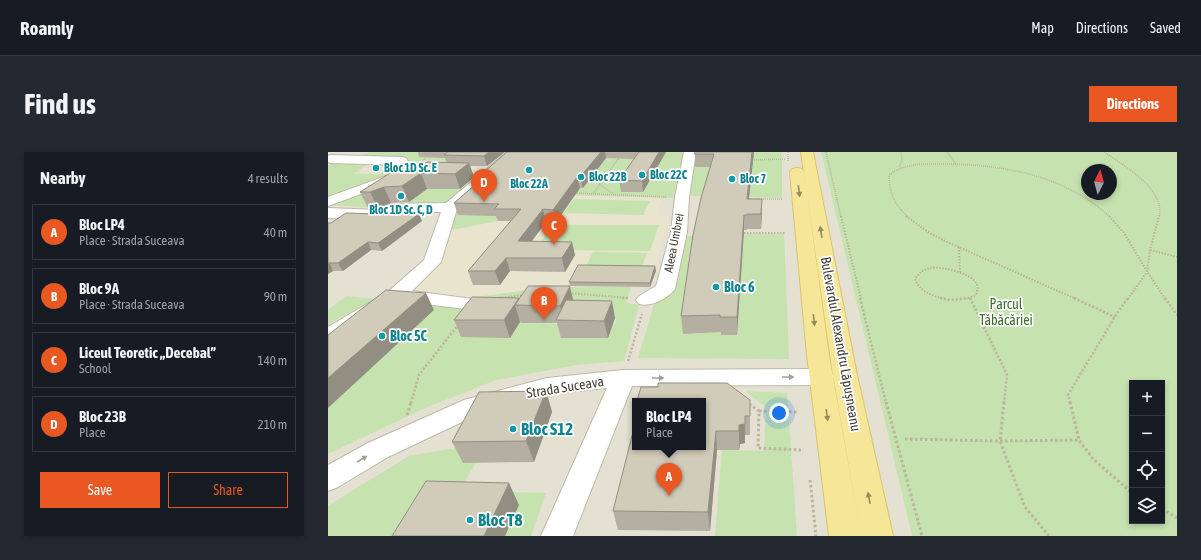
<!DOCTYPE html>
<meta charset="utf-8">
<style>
:root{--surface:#171b24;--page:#242831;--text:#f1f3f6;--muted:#9ea1a6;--line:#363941;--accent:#e95722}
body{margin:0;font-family:"Asap Condensed",sans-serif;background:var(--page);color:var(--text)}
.controls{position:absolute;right:12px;bottom:12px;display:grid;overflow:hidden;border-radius:0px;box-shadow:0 2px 6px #0003}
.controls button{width:36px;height:36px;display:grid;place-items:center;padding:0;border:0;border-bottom:1px solid var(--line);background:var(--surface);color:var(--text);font:20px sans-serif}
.compass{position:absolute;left:753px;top:12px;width:36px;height:36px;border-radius:50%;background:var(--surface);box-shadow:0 2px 6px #0003;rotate:6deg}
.you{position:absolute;left:451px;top:261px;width:14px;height:14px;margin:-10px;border:3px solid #fff;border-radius:50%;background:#1a73e8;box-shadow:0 0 0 6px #1a73e833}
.badge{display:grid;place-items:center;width:26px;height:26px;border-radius:50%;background:var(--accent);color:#fff;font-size:13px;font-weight:700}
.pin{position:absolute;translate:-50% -33px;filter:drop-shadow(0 1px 2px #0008)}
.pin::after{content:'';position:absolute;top:21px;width:14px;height:12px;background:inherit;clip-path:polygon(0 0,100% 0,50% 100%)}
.popup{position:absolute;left:304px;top:246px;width:74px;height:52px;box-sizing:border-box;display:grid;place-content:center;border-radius:0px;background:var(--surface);filter:drop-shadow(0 1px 3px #0005);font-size:13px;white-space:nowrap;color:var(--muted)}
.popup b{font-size:15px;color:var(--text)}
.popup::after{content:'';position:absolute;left:50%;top:100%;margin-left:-8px;border:8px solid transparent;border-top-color:var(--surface)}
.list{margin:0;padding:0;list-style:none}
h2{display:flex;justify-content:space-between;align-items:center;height:52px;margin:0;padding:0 16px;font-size:17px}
h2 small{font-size:13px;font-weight:400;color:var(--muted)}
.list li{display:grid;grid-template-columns:26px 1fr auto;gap:12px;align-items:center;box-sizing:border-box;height:56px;margin:0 8px 8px;padding:0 8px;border:1px solid var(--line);border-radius:0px}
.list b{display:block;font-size:15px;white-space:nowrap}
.list p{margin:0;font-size:13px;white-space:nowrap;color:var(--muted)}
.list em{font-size:13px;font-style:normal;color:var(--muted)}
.actions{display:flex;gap:8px;padding:12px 16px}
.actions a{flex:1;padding:9px 0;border:1px solid var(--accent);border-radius:0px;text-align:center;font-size:14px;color:var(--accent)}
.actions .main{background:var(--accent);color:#fff}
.icon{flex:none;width:22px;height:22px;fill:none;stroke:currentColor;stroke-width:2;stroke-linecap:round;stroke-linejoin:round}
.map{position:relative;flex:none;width:849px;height:384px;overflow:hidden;border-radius:0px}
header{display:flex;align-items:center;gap:24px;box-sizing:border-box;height:56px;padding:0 20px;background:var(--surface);border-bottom:1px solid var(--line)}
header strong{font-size:19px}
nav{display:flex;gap:22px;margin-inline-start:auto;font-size:14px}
.intro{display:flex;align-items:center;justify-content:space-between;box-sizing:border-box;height:96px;padding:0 24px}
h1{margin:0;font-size:28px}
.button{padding:10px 18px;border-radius:0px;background:var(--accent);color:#fff;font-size:14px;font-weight:700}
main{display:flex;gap:24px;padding:0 24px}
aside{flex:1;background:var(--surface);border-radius:0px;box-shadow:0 2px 6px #0003}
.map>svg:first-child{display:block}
.residential{fill:#e4e0d2;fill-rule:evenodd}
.education{fill:#e9e4ce}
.green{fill:#c5e2af;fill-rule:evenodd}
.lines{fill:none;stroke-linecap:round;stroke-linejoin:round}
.minor-casing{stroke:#beb9aa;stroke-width:2}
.major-casing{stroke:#d9c569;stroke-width:2}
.path-far3{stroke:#bbb39a;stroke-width:1.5;stroke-dasharray:1 1;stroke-linecap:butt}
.path-far2{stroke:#bbb39a;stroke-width:2;stroke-dasharray:1.5 1.5;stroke-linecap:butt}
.path-far1{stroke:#bbb39a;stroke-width:2.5;stroke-dasharray:2 2;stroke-linecap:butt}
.path{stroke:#bbb39a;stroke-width:3;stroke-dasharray:2.5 2.5;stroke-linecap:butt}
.minor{fill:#fff;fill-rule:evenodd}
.major{fill:#f6e697;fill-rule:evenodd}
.wall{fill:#b4afa0}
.shaded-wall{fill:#928e82}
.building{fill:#d1cbba;stroke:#928e82}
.oneway{fill:#938a61}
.oneway2{fill:#a09e9a}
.culture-dot{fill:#0f9aa8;stroke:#fff;stroke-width:1.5}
.labels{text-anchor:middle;stroke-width:3.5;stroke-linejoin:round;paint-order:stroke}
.far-culture-label{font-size:12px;font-weight:bold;fill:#0d838f;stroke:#fff;text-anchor:start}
.far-street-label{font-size:12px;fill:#423e34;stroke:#fff}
.culture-label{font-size:14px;font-weight:bold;fill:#0d838f;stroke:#fff;text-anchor:start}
.park-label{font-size:14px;fill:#3e6e2d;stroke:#fff}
.street-label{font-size:14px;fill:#423e34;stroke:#fff}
.near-culture-label{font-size:17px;font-weight:bold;fill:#0d838f;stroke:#fff;text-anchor:start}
</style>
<header>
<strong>Roamly</strong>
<nav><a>Map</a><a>Directions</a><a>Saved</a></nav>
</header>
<div class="intro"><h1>Find us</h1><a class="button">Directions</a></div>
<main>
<aside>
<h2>Nearby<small>4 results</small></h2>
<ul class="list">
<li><span class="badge">A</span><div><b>Bloc LP4</b><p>Place · Strada Suceava</p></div><em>40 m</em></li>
<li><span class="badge">B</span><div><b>Bloc 9A</b><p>Place · Strada Suceava</p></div><em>90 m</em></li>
<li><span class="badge">C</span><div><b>Liceul Teoretic „Decebal”</b><p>School</p></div><em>140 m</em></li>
<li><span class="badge">D</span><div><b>Bloc 23B</b><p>Place</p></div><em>210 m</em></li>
</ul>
<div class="actions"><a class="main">Save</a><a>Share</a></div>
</aside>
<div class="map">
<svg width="849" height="384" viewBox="0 0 849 384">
<rect width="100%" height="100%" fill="#f0eee4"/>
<!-- residential -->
<path class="residential" d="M0 0H493L584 384H0ZM307 249H375V295H307Z"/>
<!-- education -->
<path class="education" d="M242 43 334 45 329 64H342L322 135H223L142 146 83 138 113 109 123 78 170 69Z"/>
<!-- green -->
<path class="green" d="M42 0H116L142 10 94 8 72 22 0 47V13ZM43 10 70 11 52 22H25Z
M311 0 293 40H315L334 7 333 0H357L345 46 195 42 170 69 123 78 126 56 222 9Z
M404 0H454V46L364 44 356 41 366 15H387L421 41 424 17 400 16Z
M493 0H849V384H584ZM759 18H783V42H759ZM804 231H834V369H804Z
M101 21 157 22 120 53 78 52 99 37H116Z
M58 30 43 55 0 53Z
M246 47 322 49 315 63 235 61Z
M224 73H331L322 99 239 98 209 95Z
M417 82H456L461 207 310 206 327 149 355 84H371L355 181 370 182 373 176 409 183 415 85Z
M265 100 319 101 314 114H258Z
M223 135H303L298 151 311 153 296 209 248 213 168 228 97 256 0 302V256L69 146 134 154 142 146ZM239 157 235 166 289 167 286 173 185 171Z
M18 144 47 147 0 172 9 174 0 180V158Z
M417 239 459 241 469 384H387L394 298 436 299 438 255Z
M144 293 148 311 124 350 91 384H0V354L6 350 81 304Z
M147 339 218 341 203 384H177Z"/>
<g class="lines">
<defs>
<path id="minor" d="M179 0H192L129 57 113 110 84 139 145 147 148 151 145 155 138 157 72 149 8 189 0 191V175L61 139 96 108 113 60H67L58 66 53 68 0 66V56L50 58 58 53 63 52 118 51Z
M356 0H368L361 45 359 80 347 137C339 147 323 155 311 152L308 148 311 144 328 134 343 80 347 45Z
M2 3 74 5 78 6 80 9 78 12 74 13 2 11 0 10V4Z
M66 21 71 22 73 25 71 28 0 54V45Z
M494 217 502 219 506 225 502 231 494 233 304 234 245 384H213L279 236 219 242 153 261 60 305 10 335 0 339V313L40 291 136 248 219 226 295 218Z"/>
<path id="major" d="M473 0H485L529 223 565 384H533L505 223Z
M469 16 474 17 476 20 501 203 533 384H501L479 203 462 20 464 17Z"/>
</defs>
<!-- minor casing -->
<use href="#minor" class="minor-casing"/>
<!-- major casing -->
<use href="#major" class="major-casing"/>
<!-- path-far3 -->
<path class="path-far3" d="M460 0V9
M498 0 513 65
M619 0 628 12
M776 0C795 13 838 37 831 65
M422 8 457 7
M88 14 96 8 100 0
M571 15 574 8 573 0
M271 32 286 42
M245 41 338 45
M265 42 295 0
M419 47H454
M580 65C566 52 561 41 561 23 578 10 599 12 620 12 678 13 738 24 782 65"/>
<!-- path-far2 -->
<path class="path-far2" d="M513 64 533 147
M578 64 600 80 617 89 748 147
M781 64 796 81 820 121 837 147
M413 81H458
M631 95 632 120
M822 98 849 105
M241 141 300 146
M171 146 196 143
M617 147C605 144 592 140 587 127 591 121 595 118 602 116 612 114 643 121 648 131 651 135 649 139 648 143L638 147
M800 147 819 120 822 98 831 64"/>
<!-- path-far1 -->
<path class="path-far1" d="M171 146H175
M294 146H300
M532 146 558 251
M612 146 622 148 641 146
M642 146 679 223 676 251
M746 146 787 165
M837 146 849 163
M300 209 314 162
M83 251 91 223 130 173
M742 251 740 243 789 161 800 146"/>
<!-- path -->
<path class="path" d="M558 250 594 384
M676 250 672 289 697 355 721 384
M742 250 751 288 765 307 804 341
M421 252 431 259 430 296 473 298
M431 259 469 260
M79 263 83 250
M577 287 672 289 751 288
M482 328 488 384
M834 357 849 366"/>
<!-- minor -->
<use href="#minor" class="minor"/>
<!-- major -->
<use href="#major" class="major"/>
</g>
<!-- wall -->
<path class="wall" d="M90 0H177L159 14H142L146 25 132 37H99L81 50 63 51 50 56H40L32 40 84 20 118 10 117 6 91 5Z
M179 0H338L315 40H293L291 28 306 7 278 6 255 36H252L228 70H218L204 89 247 103 237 120 182 119 172 133H145L140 119 183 69H170L168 64 130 63 126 51 150 30 149 26Z
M367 0H426L421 47 434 62 433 77H419V78H416L409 183H393V180L355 182 353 164 382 15H367Z
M94 69 54 99 43 98 15 119H5L0 122V71Z
M328 119 322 135 242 134 241 130Z
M191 146V147L245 148 287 166 280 186H233L229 171H193L192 170 182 186 133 185 126 168Z
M218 239 224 260 206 310 135 311 124 290Z
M422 248V283H417V291L412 292 411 298H389L382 379 290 378 285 359 307 273 305 265 307 258V295Z"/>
<!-- shaded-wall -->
<path class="shaded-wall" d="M161 0H177L159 14 156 4Z
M273 0H277L278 6 255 36 252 25Z
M331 0H338L315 40 314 29Z
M424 0H426L419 62V47Z
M141 11 146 25 132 37 127 22Z
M93 21 99 37 81 50 74 34Z
M249 25 252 36 228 70 225 58Z
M56 35 63 51 50 56 42 40Z
M434 47V62L433 77V62Z
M215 57 218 70 194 102 190 89Z
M91 62 94 69 54 99 50 91Z
M416 63V78L409 183V165Z
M40 90 43 98 15 119 10 111Z
M244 90 247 103 237 120 234 106Z
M178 106 182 119 172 133 167 119Z
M1 110 5 119 0 122V111Z
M327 114 328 119 322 135V131Z
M242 134 246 152 236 168 232 154Z
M98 141 106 158 0 256V226Z
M191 146 193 153H187L192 170 182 186 176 168Z
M284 149 287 166 280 186 276 169Z
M218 239 224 260 206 310 198 289Z
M417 264V291L412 292 411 298V273Z
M388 279 389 298 382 379 380 360Z
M181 331 191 353 177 384H156Z"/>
<!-- building -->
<path class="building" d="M120 0H161L156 4 116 3Z
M179 0H273L252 25H249L225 58 215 57 190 89 244 90 234 106H178L167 119H140L193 57H166L171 52 126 51 155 26H149Z
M311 0H331L314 29 291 28Z
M367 0H424L419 47H434L433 62H419V63H416L409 165H392V163L353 164 365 83 373 46 386 2H366Z
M99 10 141 11 127 22 93 21 74 34 56 35 42 40H32L64 20H84Z
M56 60 91 62 50 91 40 90 10 111H0V71H3L18 61 50 62Z
M250 113 327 114 322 131 241 130Z
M200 134H242L232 154 187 153Z
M58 138 98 141 0 226V183Z
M144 145 191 146 176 168H126Z
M238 148 284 149 276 169 228 168Z
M330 231H399L422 248V264H417V272L411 273V279H388L380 360 285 359 307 272V295H375V249H309L313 235H330Z
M218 239 198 289 124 290 151 240Z
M307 258V265H305Z
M98 329 181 331 156 384H64Z"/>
<!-- one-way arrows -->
<defs><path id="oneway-solid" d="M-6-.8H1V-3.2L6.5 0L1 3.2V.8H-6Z"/></defs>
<g class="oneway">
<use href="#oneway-solid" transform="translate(471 39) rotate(83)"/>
<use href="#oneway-solid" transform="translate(493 80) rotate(-99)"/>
<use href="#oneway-solid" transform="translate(486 168) rotate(83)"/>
<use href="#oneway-solid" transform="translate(499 263) rotate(82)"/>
<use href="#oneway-solid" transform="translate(541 346) rotate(-101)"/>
</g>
<g class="oneway2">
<use href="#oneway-solid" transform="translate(460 225)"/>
<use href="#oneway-solid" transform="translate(330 226)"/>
<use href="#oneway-solid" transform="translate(34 307) rotate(-31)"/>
</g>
<!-- markers -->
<g class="culture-dot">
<circle cx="48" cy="16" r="4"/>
<circle cx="201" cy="18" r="4"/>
<circle cx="314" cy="23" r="4"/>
<circle cx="253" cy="25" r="4"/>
<circle cx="404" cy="27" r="4"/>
<circle cx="73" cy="44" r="4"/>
<circle cx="388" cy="135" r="4"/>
<circle cx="54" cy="184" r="4"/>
<circle cx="185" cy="277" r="4"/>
<circle cx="142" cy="368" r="4"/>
</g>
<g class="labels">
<!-- far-culture labels -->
<g class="far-culture-label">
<text x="56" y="20">Bloc 1D Sc. E</text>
<text x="322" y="27">Bloc 22C</text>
<text x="261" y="29">Bloc 22B</text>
<text x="412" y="31">Bloc 7</text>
<text x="201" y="36" text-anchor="middle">Bloc 22A</text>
<text x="73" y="62" text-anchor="middle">Bloc 1D Sc. C, D</text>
</g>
<!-- far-street labels -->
<g class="far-street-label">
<text transform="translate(346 91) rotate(-79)" y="4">Aleea Umbrei</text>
</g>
<!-- culture labels -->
<g class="culture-label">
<text x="396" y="140">Bloc 6</text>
<text x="62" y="189">Bloc 5C</text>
</g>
<!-- park labels -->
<g class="park-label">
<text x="678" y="157">Parcul<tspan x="678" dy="16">Tăbăcăriei</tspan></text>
</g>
<!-- street labels -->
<g class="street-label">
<text transform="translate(513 192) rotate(80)" y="5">Bulevardul Alexandru Lăpușneanu</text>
<text transform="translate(237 235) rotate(-9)" y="5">Strada Suceava</text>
</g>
<!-- near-culture labels -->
<g class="near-culture-label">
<text x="193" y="283">Bloc S12</text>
<text x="150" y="374">Bloc T8</text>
</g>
</g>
</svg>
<div class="controls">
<button>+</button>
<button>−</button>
<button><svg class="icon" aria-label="locate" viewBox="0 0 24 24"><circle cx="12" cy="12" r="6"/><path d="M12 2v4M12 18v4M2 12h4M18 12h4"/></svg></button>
<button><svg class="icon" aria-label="layers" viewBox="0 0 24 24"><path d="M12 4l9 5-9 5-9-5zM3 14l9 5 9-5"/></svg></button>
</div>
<svg class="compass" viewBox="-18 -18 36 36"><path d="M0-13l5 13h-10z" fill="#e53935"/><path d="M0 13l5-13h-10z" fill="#9ea1a6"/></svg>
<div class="you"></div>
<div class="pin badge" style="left:341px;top:344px">A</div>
<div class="popup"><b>Bloc LP4</b>Place</div>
<div class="pin badge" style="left:216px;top:168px">B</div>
<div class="pin badge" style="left:226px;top:93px">C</div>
<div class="pin badge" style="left:156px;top:50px">D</div>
</div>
</main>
